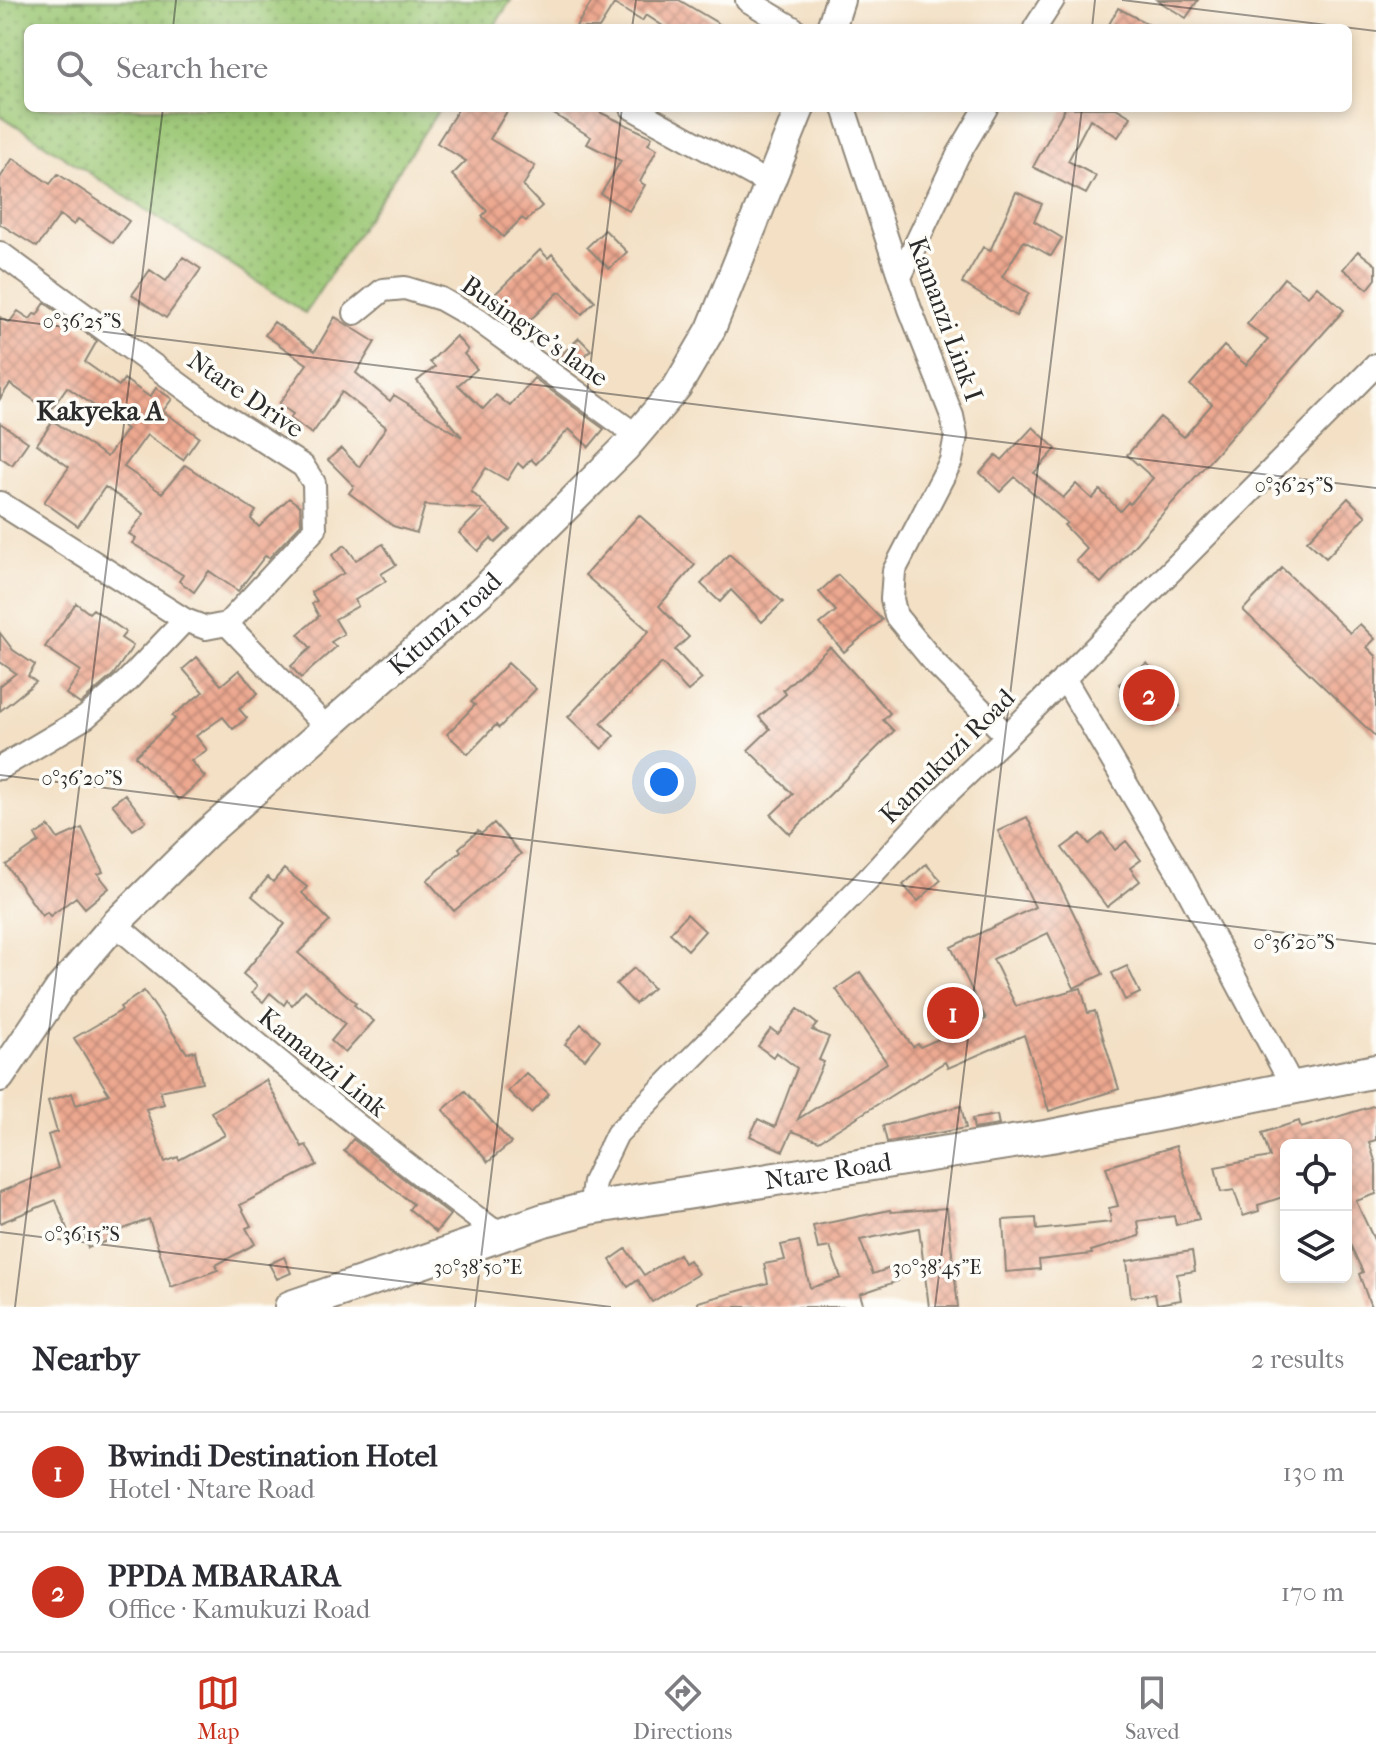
<!DOCTYPE html>
<meta charset="utf-8">
<style>
:root{--surface:#fff;--page:#f7f7f7;--text:#2b2b33;--muted:#7c7c81;--line:#e1e1e2;--accent:#c8321e}
body{margin:0;font-family:"IM FELL French Canon",serif;background:var(--page);color:var(--text)}
.controls{position:absolute;right:24px;bottom:24px;display:grid;overflow:hidden;border-radius:12px;box-shadow:0 4px 12px #0003}
.controls button{width:72px;height:72px;display:grid;place-items:center;padding:0;border:0;border-bottom:2px solid var(--line);background:var(--surface);color:var(--text);font:40px sans-serif}
.you{position:absolute;left:664px;top:782px;width:28px;height:28px;margin:-20px;border:6px solid #fff;border-radius:50%;background:#1a73e8;box-shadow:0 0 0 12px #1a73e833}
.badge{display:grid;place-items:center;width:52px;height:52px;border-radius:50%;background:var(--accent);color:#fff;font-size:26px;font-weight:700}
.pin{position:absolute;translate:-50% -50%;border:4px solid #fff;box-shadow:0 2px 8px #0006}
.list{margin:0;padding:0;list-style:none}
h2{display:flex;justify-content:space-between;align-items:center;height:104px;margin:0;padding:0 32px;font-size:34px}
h2 small{font-size:26px;font-weight:400;color:var(--muted)}
.list li{display:grid;grid-template-columns:52px 1fr auto;gap:24px;align-items:center;box-sizing:border-box;height:120px;padding:0 32px;border-top:2px solid var(--line)}
.list b{display:block;font-size:30px;white-space:nowrap}
.list p{margin:0;font-size:26px;white-space:nowrap;color:var(--muted)}
.list em{font-size:26px;font-style:normal;color:var(--muted)}
.icon{flex:none;width:44px;height:44px;fill:none;stroke:currentColor;stroke-width:2;stroke-linecap:round;stroke-linejoin:round}
.map{position:relative;flex:none;width:1376px;height:1307px;overflow:hidden}
.search{position:absolute;background:var(--surface);box-shadow:0 4px 12px #0003;left:24px;right:24px;top:24px;height:88px;display:flex;align-items:center;gap:20px;box-sizing:border-box;padding:0 28px;border-radius:12px;color:var(--muted);font-size:30px}
.sheet{height:344px;background:var(--surface)}
nav{display:flex;justify-content:space-around;align-items:center;box-sizing:border-box;height:112px;border-top:2px solid var(--line);background:var(--surface);font-size:22px;color:var(--muted)}
nav a{display:grid;justify-items:center;gap:4px}
nav .on{color:var(--accent)}
.map>svg:first-child{display:block}
.grass{fill:url(#grass-dots);stroke:#637950;stroke-width:2}
.building{fill:url(#building-cross-hatch)}
.lines{fill:none;stroke-linecap:round;stroke-linejoin:round}
.minor-casing{stroke:#8f8678;stroke-width:26}
.tertiary-casing{stroke:#8f8678;stroke-width:32}
.secondary-casing{stroke:#8f8678;stroke-width:36}
.minor{stroke:#fff;stroke-width:22}
.tertiary{stroke:#fff;stroke-width:28}
.secondary{stroke:#fff;stroke-width:32}
.ticks{fill:none;stroke:#2b2b2b;stroke-width:2;stroke-opacity:0.45}
.labels{text-anchor:middle;stroke-width:7;stroke-linejoin:round;paint-order:stroke}
.street-label{font-size:26px;fill:#2b2b2b;stroke:#fdfcf7}
.neighbourhood-label{font-size:28px;font-weight:bold;fill:#2b2b2b;stroke:#fdfcf7}
.ticks-label{font-size:20px;text-anchor:middle;fill:#2b2b2b;stroke:#fdfcf7;stroke-width:7;stroke-linejoin:round;paint-order:stroke}
</style>
<div class="map">
<svg width="1376" height="1307" viewBox="0 0 1376 1307">
<defs>
<pattern id="grass-dots" width="8" height="8" patternUnits="userSpaceOnUse" patternTransform="scale(2)"><rect width="8" height="8" fill="#9bc774"/><path d="M2 2h.1M6 6h.1" fill="none" stroke="#7fa25f" stroke-width="1.8" stroke-linecap="round"/></pattern>
<pattern id="building-cross-hatch" width="8" height="8" patternUnits="userSpaceOnUse" patternTransform="scale(2)"><rect width="8" height="8" fill="#eda890"/><path d="M0 0l8 8M0 8l8-8" fill="none" stroke="#c08976"/></pattern>
</defs>
<rect width="100%" height="100%" fill="#fdfcf7"/>
<filter id="ink" filterUnits="userSpaceOnUse"><feTurbulence type="fractalNoise" baseFrequency=".0125" numOctaves="2"/><feDisplacementMap in="SourceGraphic" scale="16" xChannelSelector="R" yChannelSelector="G"/><feConvolveMatrix kernelMatrix="1 2 1 2 8 2 1 2 1" color-interpolation-filters="sRGB"/></filter>
<filter id="wash" filterUnits="userSpaceOnUse"><feTurbulence type="fractalNoise" baseFrequency=".006" numOctaves="4" result="noise"/><feDisplacementMap in="SourceGraphic" scale="32" xChannelSelector="R" yChannelSelector="G"/><feGaussianBlur stdDeviation="1.8" result="paint"/><feColorMatrix in="noise" values="0 0 0 0 0 0 0 0 0 0 0 0 0 0 0 0 0 1.4 0 .05"/><feComposite in="paint" operator="in"/></filter>
<g filter="url(#wash)">
<rect width="100%" height="100%" fill="#f3e0c5"/>
<!-- grass -->
<path class="grass" d="M0 0H511L493 28H28V108H440L305 313 0 115Z"/>
<g id="blocks">
<!-- building -->
<path class="building" d="M593 0H679L726 28H666L646 15 642 21 614 4 599 28H575Z
M1157 0H1198L1186 18Z
M1118 8 1155 28H1107Z
M459 108H509L490 139 535 166 523 186 542 206 526 221 522 218 503 237 482 216 487 211 452 175 466 161 437 143Z
M544 108H591L652 137 648 144 657 149 640 182 645 185 629 211 601 194 621 161 587 144 591 137Z
M1065 108H1116L1131 117 1118 137 1090 119 1068 161 1096 176 1086 194 1033 167Z
M13 158 50 184 58 174 129 221 113 243 78 219 74 225 60 215 37 247 0 224V178Z
M1016 192 1042 204 1034 221 1062 238 1051 256 1024 241 1002 277 1029 293 1016 316 962 283 983 247 990 251Z
M605 230 627 252 609 269 587 247Z
M540 250 548 258 552 254 595 301 582 314 561 292 558 293 518 332 485 304Z
M1358 251 1376 265V279L1368 289 1343 269Z
M183 257 201 269 166 318 132 295 150 270 166 281Z
M1284 278 1308 296 1317 286 1344 310 1101 583 1076 561 1087 549 1064 525 1067 523 1015 477 1000 492 980 473 996 455 1002 460 1033 427 1056 449 1034 473 1063 498 1076 484 1092 499 1100 490 1120 511 1128 502 1130 504 1153 478 1127 455 1160 417 1184 437 1212 404 1190 385 1224 346 1246 365 1268 340 1247 324Z
M45 303 97 341 85 362 119 386 124 379 150 397 156 388 172 399 163 411 199 437 183 460 147 435 124 467 162 493 185 465 256 511 251 519 259 527 289 498 300 506 301 524 269 558 265 556 238 591 209 571 194 592 179 581 183 575 132 543 136 538 129 534 144 514 105 487 78 526 44 502 69 467 37 444 53 421 107 457 127 429 67 387 50 411 10 384 0 399V317L9 323 18 311 30 319 34 314 37 315Z
M335 317 375 342 356 373 390 401 394 395 462 437 417 381 435 367 430 362 456 336 468 350 464 354 477 369 458 385 483 409 496 395 510 406 534 378 604 429 589 447 569 429 536 464 531 459 523 468 518 463 507 480 486 468 471 491 510 529 495 543 491 538 478 551 459 533 483 509 425 505 417 533 393 526 349 493 354 486 328 460 341 448 359 467 386 427 342 392 312 434 290 418 293 414 279 404 307 364 265 335 274 322 315 351Z
M579 338 591 350 571 370 556 360Z
M0 423 28 442 12 465 0 457Z
M1348 498 1366 516 1326 558 1307 541Z
M639 515 695 565 659 606 689 637 675 650 702 679 688 691 662 663 601 723 614 736 602 749 568 717 649 631 585 575Z
M383 544 396 565 381 574 386 581 355 600 358 606 335 619 344 634 331 642 336 647 301 678 291 666 311 648 298 634 319 616 312 604 317 601 311 592 344 573 332 555 345 545 356 560Z
M729 554 783 602 762 622 731 590 720 602 701 584Z
M1282 568 1350 633 1360 624 1375 639 1367 647 1376 656V737L1243 610Z
M838 575 882 620 844 652 820 624 836 611 819 592Z
M76 603 89 613 93 609 126 632 121 638 133 646 113 675 80 704 66 694 81 671 45 647Z
M0 633 13 650 35 665 28 676 36 682 0 711V686L16 673 0 662Z
M830 647 890 713 883 720 894 731 790 834 771 815 793 794 748 750 770 729 759 717 786 694 783 690Z
M197 657 221 685 239 670 258 693 239 709 247 718 233 729 223 717 196 736 207 750 191 761 205 777 179 800 135 756 175 719 172 716 203 692 183 669Z
M508 663 536 689 499 728 496 725 468 754 447 734 475 705 471 702Z
M1147 663 1180 706 1150 726 1119 684Z
M125 794 146 821 133 830 112 804Z
M1027 817 1103 974 1074 988 1048 933 993 959 1016 1006 1081 988 1088 1013 1095 1011 1119 1089 1049 1111 1024 1035 948 1068 945 1062 819 1141 792 1131 783 1151 750 1136 758 1119 775 1127 797 1068 776 1052 773 1057 758 1046 771 1029 778 1034 798 1009 817 1024 812 1030 829 1037 819 1060 824 1062 798 1119 887 1063 836 989 860 972 913 1047 918 1044 920 1047 986 1019 951 947 1035 907 998 831Z
M494 823 521 854 454 911 427 880 461 851 459 848 478 831 481 834Z
M49 826 58 839 82 828 103 872 98 874 109 888 85 908 76 897 50 916 47 912 42 916 6 865 39 842 35 835Z
M1103 833 1115 850 1126 841 1141 860 1130 868 1140 881 1107 907 1062 848 1081 834 1089 844Z
M926 864 941 880 918 901 903 885Z
M284 869 307 887 302 893 330 921 298 953 356 1003 354 1005 374 1021 345 1053 331 1041 345 1024 305 990 292 1005 287 1000 284 1005 270 993 263 1002 252 993 257 986 243 974 285 924 252 896 268 877 273 882Z
M687 914 705 931 688 950 670 933Z
M1127 966 1140 993 1125 1000 1112 973Z
M634 968 653 988 635 1004 616 984Z
M144 991 187 1053 195 1051 202 1082 160 1091 164 1104 146 1109 165 1162 178 1157 179 1160 225 1135 211 1112 266 1080 302 1147 306 1145 317 1165 240 1205 251 1226 246 1228 255 1244 216 1265 218 1270 171 1287 149 1219 108 1235 110 1240 88 1248 83 1234 71 1239 56 1200 0 1223V1192L58 1168 48 1135 57 1132 48 1101 72 1093 76 1105 109 1094 74 1038 122 1010 120 1007Z
M581 1024 600 1040 585 1059 565 1044Z
M526 1073 549 1094 531 1113 508 1091Z
M465 1091 511 1143 488 1162 443 1110Z
M1376 1105V1140L1369 1142 1376 1164V1194L1356 1201 1376 1244V1307H1371L1359 1274 1363 1272 1346 1236V1145H1286V1196L1258 1205 1259 1211 1243 1216 1234 1190 1221 1192 1215 1167 1270 1157 1262 1133 1299 1121 1301 1128Z
M961 1106 966 1128 887 1142 883 1126Z
M997 1115 999 1125 974 1129 972 1119Z
M353 1139 450 1215 436 1232 409 1209 413 1204 344 1151Z
M1176 1146 1199 1219 1176 1225 1174 1216 1138 1221 1140 1236 1091 1251 1092 1254 1039 1260 1040 1269 1006 1272 1003 1220 1036 1218 1037 1230 1111 1222 1109 1208 1118 1206 1106 1167Z
M947 1208 958 1307H929L919 1228 860 1240 873 1274 893 1267 898 1281 860 1294 864 1307H698V1302L768 1283 764 1264 785 1260 781 1245 799 1241 810 1288 841 1278 830 1247 818 1249 813 1226 890 1210 891 1212Z
M626 1249 644 1275 679 1254 684 1263 689 1260 698 1274 652 1302 638 1280 628 1287 610 1260Z
M1192 1251 1195 1271 1177 1274 1181 1300 1157 1304 1155 1294 1131 1297 1127 1261Z
M284 1257 291 1273 277 1279 269 1264Z"/>
</g>
</g>
<g filter="url(#ink)">
<use href="#blocks" fill-opacity="0" stroke="#8f8678" stroke-width="2"/>
<g class="lines">
<defs>
<path id="minor" d="M747 0 793 28
M1035 28 1053 0
M632 108 770 184
M844 108 910 309 952 416 956 436 951 461 894 571 892 599 896 616 934 662 1007 736
M0 253 209 406 303 466 314 483 315 529 227 624
M900 277 958 155 986 108
M355 313 383 290 405 288 441 299 478 320 636 435
M0 503 185 620 206 628 227 624
M227 624 327 728
M1064 678 1182 879 1294 1089
M0 768 86 717 126 682 185 620
M115 924C241 1031 368 1137 501 1236
M590 1208 594 1182 617 1134 868 879 938 802 1007 736 1376 365"/>
<g id="tertiary">
<path d="M831 28 840 0"/>
<path id="s1" d="M0 1077 60 988 115 924 207 833 482 591 626 447 677 387 711 329 800 108"/>
</g>
<g id="secondary">
<path id="s2" d="M291 1307 544 1220 590 1208 1051 1136 1376 1071"/>
</g>
</defs>
<!-- minor casing -->
<use href="#minor" class="minor-casing"/>
<!-- tertiary casing -->
<use href="#tertiary" class="tertiary-casing"/>
<!-- secondary casing -->
<use href="#secondary" class="secondary-casing"/>
<!-- minor -->
<use href="#minor" class="minor"/>
<!-- tertiary -->
<use href="#tertiary" class="tertiary"/>
<!-- secondary -->
<use href="#secondary" class="secondary"/>
</g>
</g>
<!-- ticks -->
<path class="ticks" d="M1122 0 1376 31M173 28 176 0M632 28 636 0M1092 28 1095 0M0 319 1376 488M0 775 1376 944M0 1232 611 1307M15 1307 163 108M475 1307 622 108M935 1307 1082 108"/>
<g class="labels">
<!-- street labels -->
<g class="street-label">
<text transform="translate(946 319) rotate(70)" y="9">Kamanzi Link I</text>
<text transform="translate(535 331) rotate(35)" y="9">Busingye's lane</text>
<text transform="translate(246 394) rotate(34)" y="9">Ntare Drive</text>
<text dy="9" stroke="none"><textPath href="#s1" startOffset="638">Kitunzi road</textPath></text>
<text transform="translate(947 756) rotate(-45)" y="9">Kamukuzi Road</text>
<text transform="translate(323 1062) rotate(39)" y="9">Kamanzi Link</text>
<text dy="9" stroke="none"><textPath href="#s2" startOffset="556">Ntare Road</textPath></text>
</g>
<!-- neighbourhood labels -->
<g class="neighbourhood-label">
<text x="100" y="420">Kakyeka A</text>
</g>
</g>
<g class="ticks-label">
<text x="82" y="328">0°36'25"S</text>
<text x="1294" y="492">0°36'25"S</text>
<text x="82" y="785">0°36'20"S</text>
<text x="1294" y="949">0°36'20"S</text>
<text x="82" y="1241">0°36'15"S</text>
<text x="478" y="1274">30°38'50"E</text>
<text x="937" y="1274">30°38'45"E</text>
</g>
</svg>
<div class="controls">
<button><svg class="icon" aria-label="locate" viewBox="0 0 24 24"><circle cx="12" cy="12" r="6"/><path d="M12 2v4M12 18v4M2 12h4M18 12h4"/></svg></button>
<button><svg class="icon" aria-label="layers" viewBox="0 0 24 24"><path d="M12 4l9 5-9 5-9-5zM3 14l9 5 9-5"/></svg></button>
</div>
<div class="you"></div>
<div class="pin badge" style="left:953px;top:1013px">1</div>
<div class="pin badge" style="left:1149px;top:695px">2</div>
<div class="search"><svg class="icon" aria-label="search" viewBox="0 0 24 24"><circle cx="10" cy="10" r="6"/><path d="M15 15l6 6"/></svg>Search here</div>
</div>
<section class="sheet">
<h2>Nearby<small>2 results</small></h2>
<ul class="list">
<li><span class="badge">1</span><div><b>Bwindi Destination Hotel</b><p>Hotel · Ntare Road</p></div><em>130 m</em></li>
<li><span class="badge">2</span><div><b>PPDA MBARARA</b><p>Office · Kamukuzi Road</p></div><em>170 m</em></li>
</ul>
</section>
<nav>
<a class="on"><svg class="icon" aria-label="map" viewBox="0 0 24 24"><path d="M3 6l6-2 6 2 6-2v14l-6 2-6-2-6 2zM9 4v14M15 6v14"/></svg>Map</a>
<a><svg class="icon" aria-label="directions" viewBox="0 0 24 24"><path d="M12 3l9 9-9 9-9-9zM9 14v-3h6M13 9l2 2-2 2"/></svg>Directions</a>
<a><svg class="icon" aria-label="saved" viewBox="0 0 24 24"><path d="M7 4h10v16l-5-4-5 4z"/></svg>Saved</a>
</nav>
